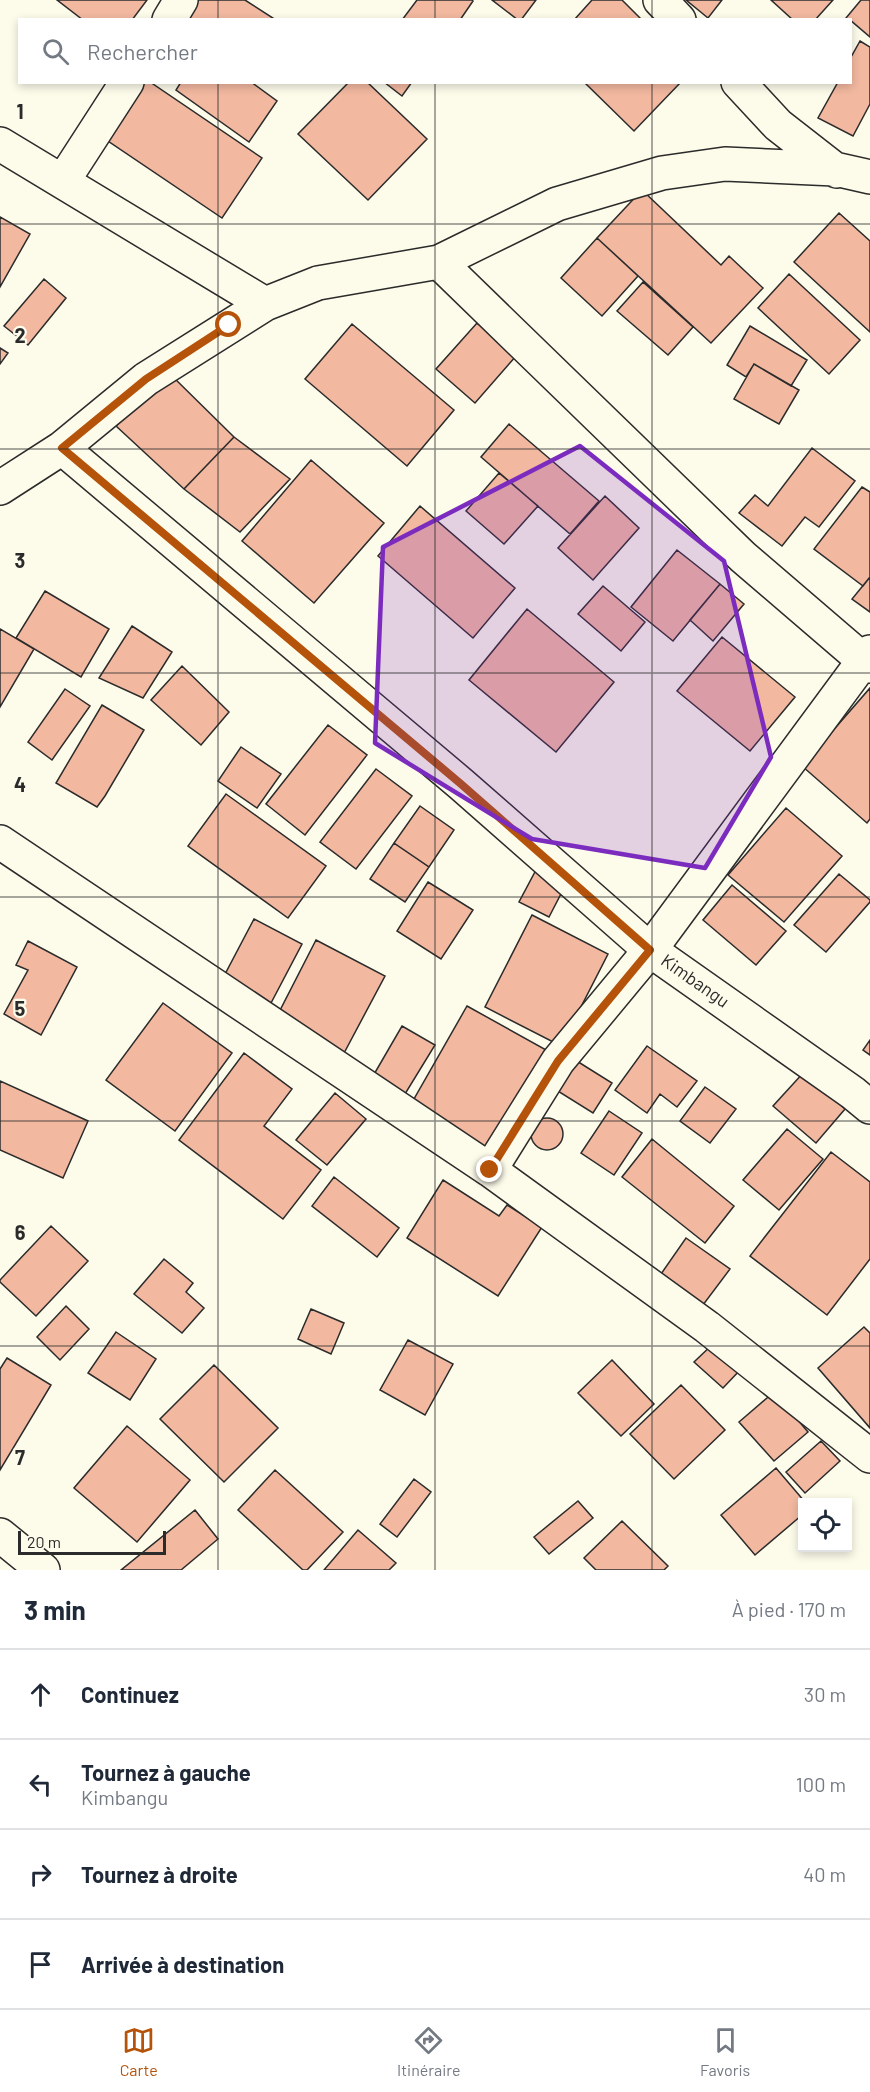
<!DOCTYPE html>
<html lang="fr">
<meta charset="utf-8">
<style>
:root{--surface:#fff;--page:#f2f2f3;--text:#1f2937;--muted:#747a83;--line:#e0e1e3;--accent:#b45309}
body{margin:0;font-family:Barlow,sans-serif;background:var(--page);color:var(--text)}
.controls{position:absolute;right:18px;bottom:18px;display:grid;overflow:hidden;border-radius:0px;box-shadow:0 3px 9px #0003}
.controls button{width:54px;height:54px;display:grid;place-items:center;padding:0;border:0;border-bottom:2px solid var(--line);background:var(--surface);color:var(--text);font:30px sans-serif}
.scale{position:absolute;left:18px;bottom:15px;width:148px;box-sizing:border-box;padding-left:6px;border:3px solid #2b2b2b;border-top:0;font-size:16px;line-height:21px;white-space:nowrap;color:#2b2b2b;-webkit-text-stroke:4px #fdfbea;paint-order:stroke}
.stop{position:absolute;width:18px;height:18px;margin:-14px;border:4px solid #b45309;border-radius:50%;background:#fff}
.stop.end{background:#b45309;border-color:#fff;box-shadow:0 2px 6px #0008}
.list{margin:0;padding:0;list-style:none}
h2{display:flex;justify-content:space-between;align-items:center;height:78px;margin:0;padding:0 24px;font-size:26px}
h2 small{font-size:20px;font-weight:400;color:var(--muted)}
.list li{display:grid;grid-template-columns:39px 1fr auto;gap:18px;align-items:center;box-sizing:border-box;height:90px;padding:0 24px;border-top:2px solid var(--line)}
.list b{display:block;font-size:22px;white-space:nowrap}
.list p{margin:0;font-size:20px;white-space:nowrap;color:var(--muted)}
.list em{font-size:20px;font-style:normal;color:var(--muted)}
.icon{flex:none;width:33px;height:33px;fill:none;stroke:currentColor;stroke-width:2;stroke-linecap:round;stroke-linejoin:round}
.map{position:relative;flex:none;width:870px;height:1570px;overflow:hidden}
.search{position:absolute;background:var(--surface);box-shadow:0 3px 9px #0003;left:18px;right:18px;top:18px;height:66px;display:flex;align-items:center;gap:15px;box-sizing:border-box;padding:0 21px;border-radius:0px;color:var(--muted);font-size:22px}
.sheet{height:438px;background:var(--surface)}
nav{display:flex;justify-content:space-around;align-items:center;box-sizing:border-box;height:84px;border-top:2px solid var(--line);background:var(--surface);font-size:16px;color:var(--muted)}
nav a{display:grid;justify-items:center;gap:3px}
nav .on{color:var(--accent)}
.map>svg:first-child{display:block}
.building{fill:#f2b8a0;stroke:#2b2b2b;stroke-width:1.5}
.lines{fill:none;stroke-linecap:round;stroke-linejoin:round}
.street-casing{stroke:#2b2b2b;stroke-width:36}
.street{stroke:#fdfbea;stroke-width:33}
.route{stroke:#b45309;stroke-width:8}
.marked{fill:#7b2cbf;fill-opacity:0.2;stroke:#7b2cbf;stroke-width:4.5;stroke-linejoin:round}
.grid{fill:none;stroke:#2b2b2b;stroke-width:1.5;stroke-opacity:0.55}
.labels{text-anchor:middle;stroke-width:4.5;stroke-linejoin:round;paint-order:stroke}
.street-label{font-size:18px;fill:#2b2b2b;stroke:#fdfbea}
.grid-label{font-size:20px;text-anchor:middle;font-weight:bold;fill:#2b2b2b;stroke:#fdfbea;stroke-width:4.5;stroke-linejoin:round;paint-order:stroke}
</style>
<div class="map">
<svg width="870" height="1570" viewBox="0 0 870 1570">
<rect width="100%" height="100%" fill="#fdfbea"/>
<!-- building -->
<path class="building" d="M57 0H147L132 20H83Z
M198 0H245L276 20H185Z
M417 0H472L473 1 460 20H402Z
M492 0H536L521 20H518Z
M592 0H622L642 20H574Z
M686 0H722L708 18Z
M771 0H833L815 20H793Z
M861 0H870V37L850 20 846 18Z
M860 41 870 47V104L853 136 818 118 838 82H850V59Z
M144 82H150L262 158 222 218 105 139Z
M181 82H251L277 101 249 142 176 90Z
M349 82H367L427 139 368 200 298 134Z
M384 82H412L402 96Z
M584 82H681L634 131Z
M642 190 721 265 729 256 763 288 711 343 597 238Z
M839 213 870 241V332L794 262Z
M0 217 30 234 0 287Z
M597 238 638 276 602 316 561 278Z
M789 274 860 340 829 374 758 308Z
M44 279 66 298 28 345 4 326Z
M643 282 693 327 668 355 617 311Z
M477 323 516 356 475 403 436 369Z
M352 324 454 410 407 466 305 379Z
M750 326 807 360 791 386 754 364 746 377 727 365Z
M0 348 8 353 0 364Z
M754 364 799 390 779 424 734 399Z
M168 372 234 437 184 489 116 426Z
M509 424 599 501 570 534 481 457Z
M234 437 290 479 240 532 184 489Z
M812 448 855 481 819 527 805 517 782 546 739 513 755 495 768 506Z
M311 460 384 523 314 603 242 541Z
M499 473 538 506 504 544 466 511Z
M862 487 870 492V577L863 586 814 549Z
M605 496 639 528 593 580 558 548Z
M420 506 515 588 473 638 378 556Z
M677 550 720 584 673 641 631 607Z
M870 577V612L852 599Z
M720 584 744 604 713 641 690 620Z
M603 586 645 622 621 651 578 614Z
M45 591 109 629 81 677 16 638Z
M527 609 614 682 556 752 469 680Z
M132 626 172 652 143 698 99 678Z
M0 629 34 649 0 707Z
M722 637 795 697 750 751 677 691Z
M182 666 229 712 201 745 151 700Z
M870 688V819L867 823 802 766Z
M65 689 90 706 52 760 28 742Z
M102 705 144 730 105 796 97 807 56 783Z
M328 725 367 755 305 835 266 804Z
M241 747 281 774 257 808 218 781Z
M376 769 412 796 356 869 320 842Z
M226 794 326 866 288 918 188 846Z
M420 806 454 830 429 867 394 843Z
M786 808 842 856 784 922 728 875Z
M394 843 429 867 405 902 370 879Z
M536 870 565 886 549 917 519 902Z
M839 874 870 900V902L826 952 794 925Z
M428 882 473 910 441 959 397 931Z
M732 885 786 931 756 965 703 920Z
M532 915 608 954 561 1046 485 1007Z
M254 919 302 944 271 1003 223 978Z
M316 940 385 976 343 1055 275 1020Z
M28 941 77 967 41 1035 4 1014 28 970 16 965Z
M163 1003 232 1053 175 1131 106 1080Z
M467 1006 548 1051 491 1151 410 1106Z
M402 1026 435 1045 405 1094 373 1076Z
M870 1040V1055L863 1050Z
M647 1046 697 1081 677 1107 660 1094 647 1113 615 1090Z
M244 1053 292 1089 264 1126 321 1170 283 1219 179 1140Z
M572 1058 612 1083 593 1113 553 1088Z
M804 1072 845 1109 816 1143 773 1106Z
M0 1081 88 1121 63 1178 0 1150Z
M705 1087 736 1109 710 1143 680 1121Z
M335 1093 366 1119 327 1165 296 1140Z
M609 1111 642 1133 614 1175 581 1153Z
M531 1134a16 16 0 1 1 32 0a16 16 0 1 1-32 0Z
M787 1129 823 1159 779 1210 743 1180Z
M652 1139 734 1206 705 1243 622 1177Z
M831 1152 870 1182V1259L827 1315 750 1256Z
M334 1177 399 1228 377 1257 312 1206Z
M443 1180 499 1216 507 1205 542 1227 498 1296 407 1238Z
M51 1226 88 1261 36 1316 0 1282V1280Z
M686 1238 730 1269 703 1305 661 1274Z
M164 1259 193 1283 186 1292 204 1308 182 1333 134 1294Z
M66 1306 89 1329 60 1360 37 1337Z
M311 1309 344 1323 331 1354 298 1339Z
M864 1327 870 1333V1428L818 1368Z
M116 1332 156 1359 130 1400 88 1373Z
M408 1340 453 1364 425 1415 380 1390Z
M714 1343 741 1369 723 1388 694 1362Z
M7 1358 51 1385 0 1470V1369Z
M612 1360 654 1404 621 1436 578 1393Z
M214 1365 278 1428 224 1482 160 1419Z
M681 1385 725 1430 674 1479 630 1434Z
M774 1392 808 1432 774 1461 739 1422Z
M127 1426 190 1480 137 1542 74 1488Z
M821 1441 840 1461 805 1493 786 1472Z
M776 1468 805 1502H802V1515L755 1555 721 1515Z
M275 1470 343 1532 307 1570H303L238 1510Z
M414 1479 431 1492 397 1537 380 1524Z
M578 1501 593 1518 549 1554 534 1537Z
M195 1510 218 1539 181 1570H121Z
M622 1521 668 1566 664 1570H596L584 1558Z
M358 1530 396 1563 389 1570H324Z"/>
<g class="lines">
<defs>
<path id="street" d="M660 0 679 20
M169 20 181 0
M738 82 778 125 837 171
M0 144 265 304
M63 181 127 82
M439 262 743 557 870 666
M62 448 461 784 650 950 853 1093 870 1107
M0 488 62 448 146 379 265 304 318 283 439 262 557 204 662 173 725 164 835 169 870 177
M0 842 490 1170 707 1327 870 1456
M490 1170 558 1061 650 950 870 652
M0 1535 43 1570"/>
</defs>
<!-- street casing -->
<use href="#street" class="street-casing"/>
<!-- street -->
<use href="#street" class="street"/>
</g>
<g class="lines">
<!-- route -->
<path class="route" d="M229 325 146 379 62 448 461 784 650 950 558 1061 490 1170"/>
</g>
<!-- marked area -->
<path class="marked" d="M580 446 724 561 771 757 705 868 532 839 375 743 383 547Z"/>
<!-- grid -->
<path class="grid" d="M218 0V20M435 0V20M652 0V20M218 82V1570M435 82V1570M652 82V1570M0 224H870M0 449H870M0 673H870M0 897H870M0 1121H870M0 1346H870"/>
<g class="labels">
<!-- street labels -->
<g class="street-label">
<text transform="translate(695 981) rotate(35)" y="6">Kimbangu</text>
</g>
</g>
<g class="grid-label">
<text x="20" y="119">1</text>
<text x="20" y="343">2</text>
<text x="20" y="568">3</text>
<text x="20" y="792">4</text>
<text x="20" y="1016">5</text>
<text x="20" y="1240">6</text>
<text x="20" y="1465">7</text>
</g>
</svg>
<div class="controls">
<button><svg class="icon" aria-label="locate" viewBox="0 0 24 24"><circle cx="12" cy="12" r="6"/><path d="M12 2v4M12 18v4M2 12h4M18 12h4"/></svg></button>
</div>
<div class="scale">20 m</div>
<div class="stop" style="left:229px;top:325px"></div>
<div class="stop end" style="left:490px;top:1170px"></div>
<div class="search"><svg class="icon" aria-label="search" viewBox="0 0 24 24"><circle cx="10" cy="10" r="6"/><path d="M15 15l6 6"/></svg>Rechercher</div>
</div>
<section class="sheet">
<h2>3 min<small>À pied · 170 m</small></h2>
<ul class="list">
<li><svg class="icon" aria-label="ahead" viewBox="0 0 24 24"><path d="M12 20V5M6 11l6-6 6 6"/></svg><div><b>Continuez</b></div><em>30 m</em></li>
<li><svg class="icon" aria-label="left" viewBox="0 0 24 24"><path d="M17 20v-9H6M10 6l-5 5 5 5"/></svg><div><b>Tournez à gauche</b><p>Kimbangu</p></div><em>100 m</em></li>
<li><svg class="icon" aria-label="right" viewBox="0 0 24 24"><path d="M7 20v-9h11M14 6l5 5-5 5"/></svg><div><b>Tournez à droite</b></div><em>40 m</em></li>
<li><svg class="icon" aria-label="arrive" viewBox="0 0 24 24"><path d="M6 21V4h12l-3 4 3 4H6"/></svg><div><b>Arrivée à destination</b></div></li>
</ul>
</section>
<nav>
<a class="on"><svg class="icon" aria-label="map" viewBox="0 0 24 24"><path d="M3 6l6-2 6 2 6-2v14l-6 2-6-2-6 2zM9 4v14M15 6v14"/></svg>Carte</a>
<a><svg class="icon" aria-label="directions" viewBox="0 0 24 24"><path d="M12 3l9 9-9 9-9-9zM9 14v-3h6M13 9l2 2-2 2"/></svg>Itinéraire</a>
<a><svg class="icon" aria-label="saved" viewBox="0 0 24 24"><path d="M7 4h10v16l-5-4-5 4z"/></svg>Favoris</a>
</nav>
